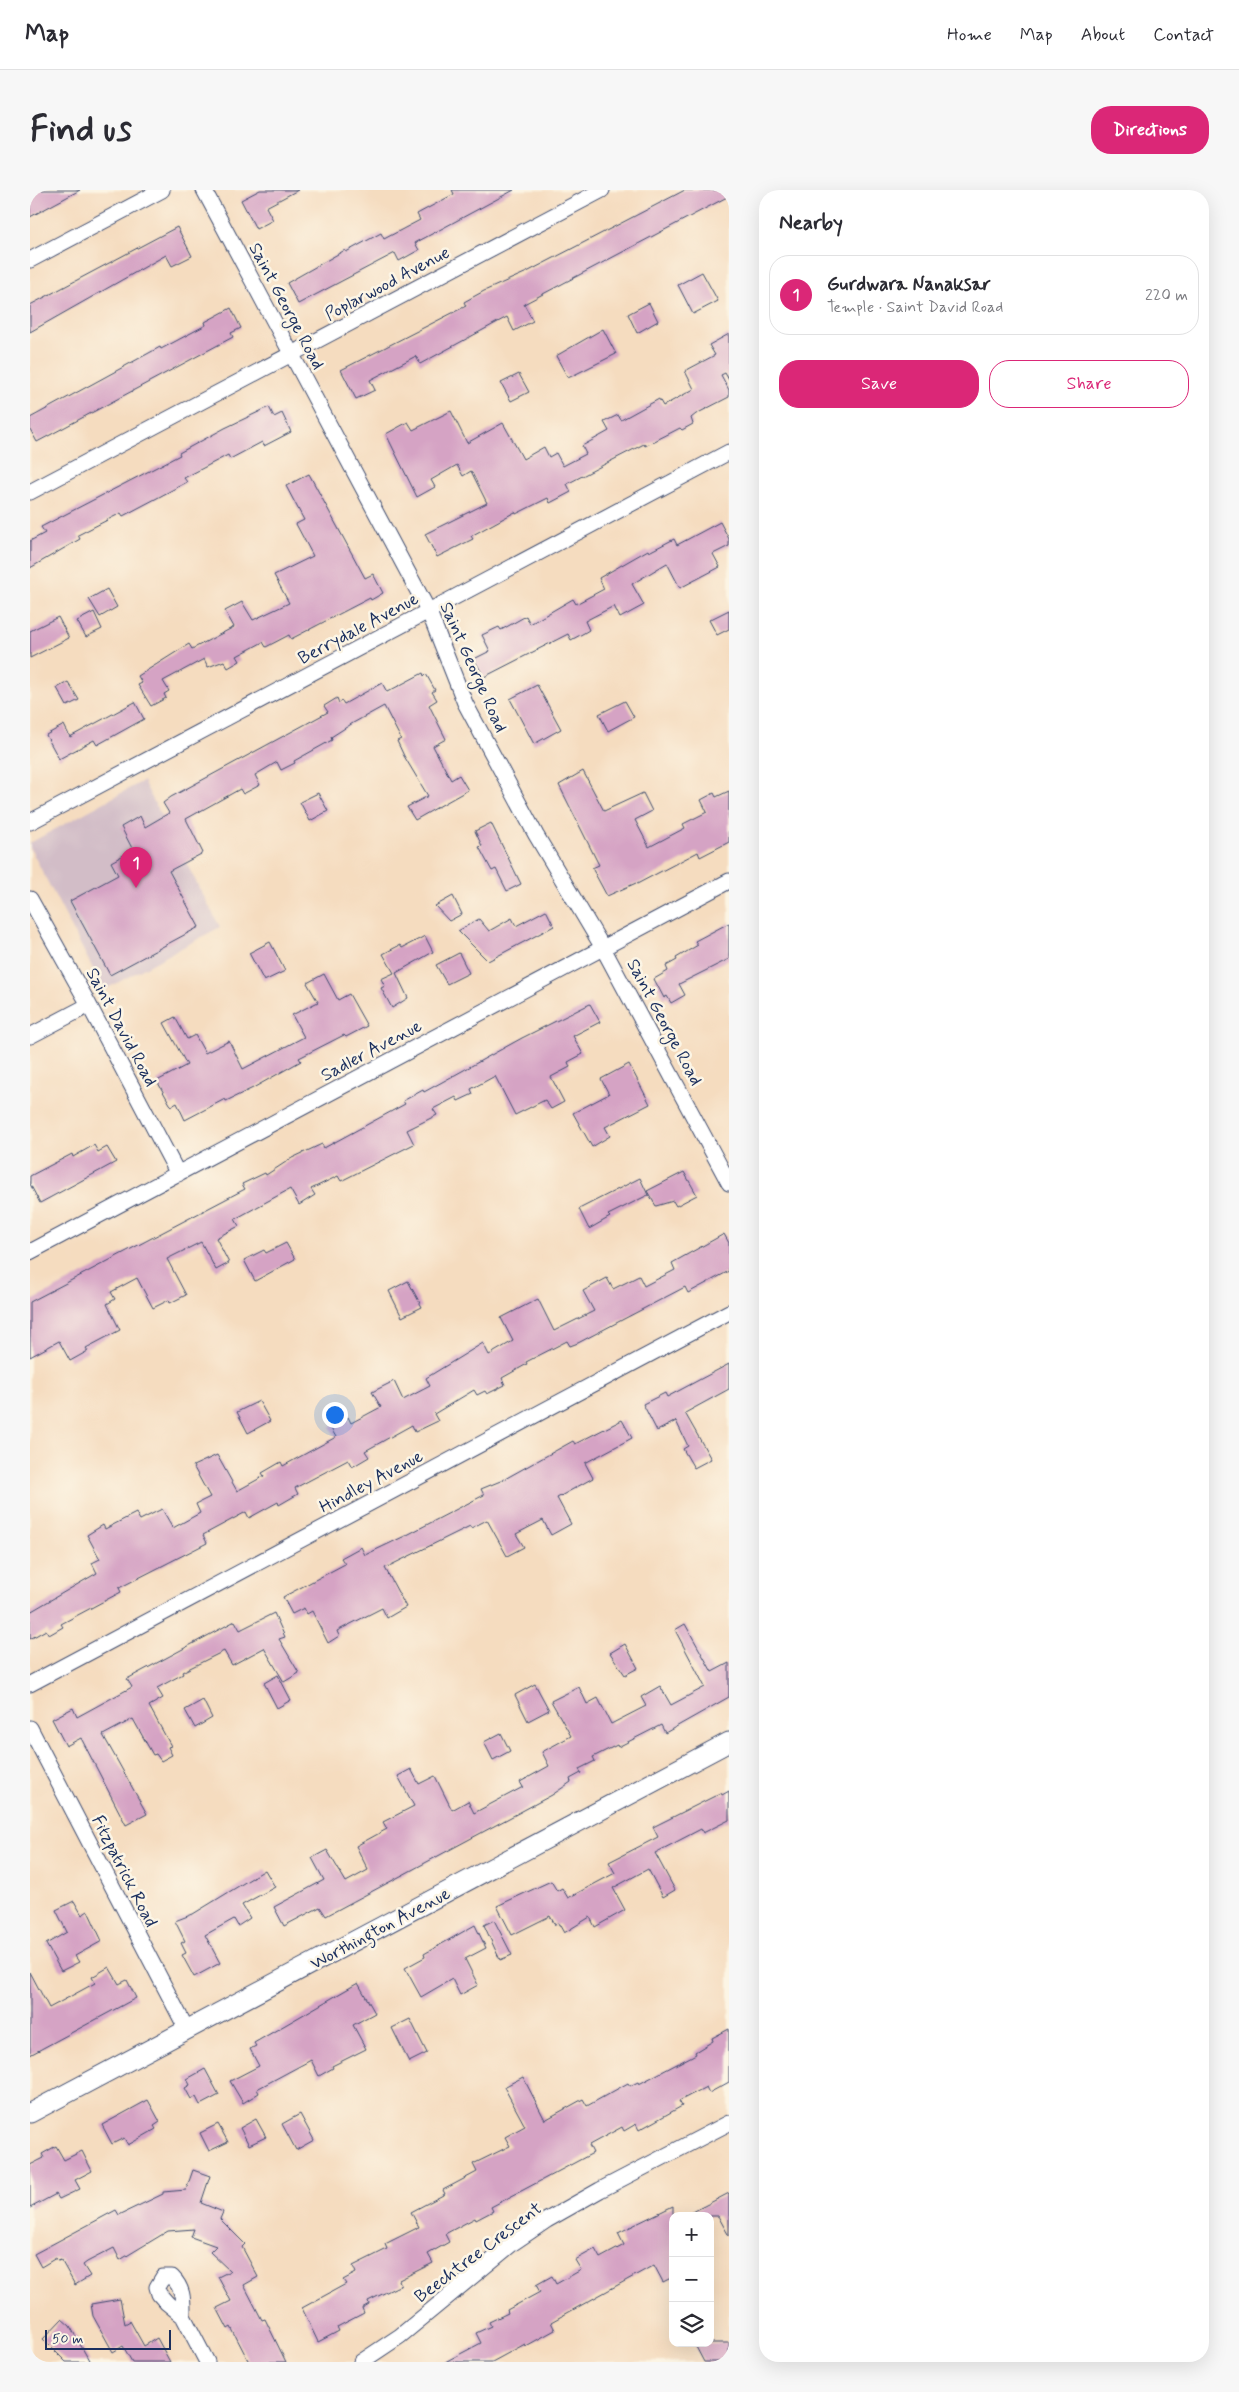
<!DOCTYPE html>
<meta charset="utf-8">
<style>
:root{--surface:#fff;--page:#f7f7f7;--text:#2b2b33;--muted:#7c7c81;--line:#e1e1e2;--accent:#db2777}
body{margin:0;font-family:Mynerve,sans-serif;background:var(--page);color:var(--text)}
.controls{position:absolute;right:15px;bottom:15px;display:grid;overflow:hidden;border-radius:10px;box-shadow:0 5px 20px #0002}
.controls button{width:45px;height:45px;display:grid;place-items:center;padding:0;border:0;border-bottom:1px solid var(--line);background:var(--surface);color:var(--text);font:25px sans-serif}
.scale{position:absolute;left:15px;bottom:12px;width:126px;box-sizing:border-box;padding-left:5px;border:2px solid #1b2f5e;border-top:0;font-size:14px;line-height:18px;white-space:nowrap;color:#1b2f5e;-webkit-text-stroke:4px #fcf5e5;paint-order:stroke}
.you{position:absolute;left:304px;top:1224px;width:18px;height:18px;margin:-12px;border:4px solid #fff;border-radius:50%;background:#1a73e8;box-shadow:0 0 0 8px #1a73e833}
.badge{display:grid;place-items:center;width:32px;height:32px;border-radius:50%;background:var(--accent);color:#fff;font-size:16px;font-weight:700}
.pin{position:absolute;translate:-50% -41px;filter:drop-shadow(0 1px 2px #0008)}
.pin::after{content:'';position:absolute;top:26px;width:18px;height:15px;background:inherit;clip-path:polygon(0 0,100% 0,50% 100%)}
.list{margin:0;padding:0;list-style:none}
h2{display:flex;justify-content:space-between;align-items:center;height:65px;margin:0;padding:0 20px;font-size:21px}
h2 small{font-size:16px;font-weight:400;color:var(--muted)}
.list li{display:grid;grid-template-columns:32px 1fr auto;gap:15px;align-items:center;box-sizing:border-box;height:80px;margin:0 10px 10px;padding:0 10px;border:1px solid var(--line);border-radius:20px}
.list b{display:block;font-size:19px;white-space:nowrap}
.list p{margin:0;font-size:16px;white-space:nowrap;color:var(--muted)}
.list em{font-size:16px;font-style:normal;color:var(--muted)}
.actions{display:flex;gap:10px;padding:15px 20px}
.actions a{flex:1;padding:11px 0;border:1px solid var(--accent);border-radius:20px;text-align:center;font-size:18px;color:var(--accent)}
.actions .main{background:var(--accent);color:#fff}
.icon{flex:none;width:28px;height:28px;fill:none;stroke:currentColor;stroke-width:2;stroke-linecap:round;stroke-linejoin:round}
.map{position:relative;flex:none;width:699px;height:2172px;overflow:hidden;border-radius:20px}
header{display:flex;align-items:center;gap:30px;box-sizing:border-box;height:70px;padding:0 25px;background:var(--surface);border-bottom:1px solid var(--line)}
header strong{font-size:24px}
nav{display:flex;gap:28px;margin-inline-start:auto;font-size:18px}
.intro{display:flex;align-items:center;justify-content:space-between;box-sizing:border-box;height:120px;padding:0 30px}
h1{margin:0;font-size:35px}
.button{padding:12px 22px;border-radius:20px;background:var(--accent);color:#fff;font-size:18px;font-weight:700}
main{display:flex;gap:30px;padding:0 30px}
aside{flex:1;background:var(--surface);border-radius:20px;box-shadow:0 5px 20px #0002}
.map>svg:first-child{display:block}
.industrial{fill:#d2bdc7}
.building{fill:#d5a3c4}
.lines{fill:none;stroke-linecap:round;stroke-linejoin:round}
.minor-casing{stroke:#3c496d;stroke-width:17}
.tertiary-casing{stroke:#3c496d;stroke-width:21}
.minor{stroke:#fff;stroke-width:15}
.tertiary{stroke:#fff;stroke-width:19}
.labels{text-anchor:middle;stroke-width:5;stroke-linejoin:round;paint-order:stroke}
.street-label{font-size:18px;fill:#1b2f5e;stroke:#fcf5e5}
</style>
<header>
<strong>Map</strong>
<nav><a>Home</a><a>Map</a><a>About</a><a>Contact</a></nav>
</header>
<div class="intro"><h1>Find us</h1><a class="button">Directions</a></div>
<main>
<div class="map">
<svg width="699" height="2172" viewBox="0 0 699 2172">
<rect width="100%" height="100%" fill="#fcf5e5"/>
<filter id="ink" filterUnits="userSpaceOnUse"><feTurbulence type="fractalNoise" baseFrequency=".02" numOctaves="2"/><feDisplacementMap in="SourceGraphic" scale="10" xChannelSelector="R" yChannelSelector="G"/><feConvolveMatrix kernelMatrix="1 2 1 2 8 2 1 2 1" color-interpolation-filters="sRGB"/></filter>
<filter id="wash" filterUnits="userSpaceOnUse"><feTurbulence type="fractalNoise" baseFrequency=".0096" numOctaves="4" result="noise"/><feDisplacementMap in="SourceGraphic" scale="20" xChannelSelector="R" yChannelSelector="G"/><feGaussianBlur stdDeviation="1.12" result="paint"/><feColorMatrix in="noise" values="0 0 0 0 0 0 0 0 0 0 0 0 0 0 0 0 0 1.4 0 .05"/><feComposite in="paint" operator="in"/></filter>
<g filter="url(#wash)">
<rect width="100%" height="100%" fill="#f5dcbf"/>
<!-- industrial -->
<path class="industrial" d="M113 591 190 737 74 800 0 658V653Z"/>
<g id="blocks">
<!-- building -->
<path class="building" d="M6 0H50L0 27V3Z
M230 0H268L236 17 243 30 226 39 211 10Z
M422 0H484L385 53 389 60 369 71 365 63 268 114 257 93 315 60 316 62 351 43 354 49 390 30 387 24 424 4Z
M655 0H699V6L494 114 503 131 484 141 477 127 390 174 386 166 340 190 345 200 326 209 311 180 436 116 434 112 454 101 497 82Z
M147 37 162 66 142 76 136 65 0 142V115Z
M672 82 688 111 663 124 648 95Z
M619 113 628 131 607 143 598 124Z
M201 118 211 138 201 143 203 147 7 252 0 239V228L130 157 131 159 176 135 175 132Z
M573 139 586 164 538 188 526 166Z
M699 144V190L695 183 691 185 699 200V207L666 224 661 228 663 234 652 240 650 238 615 256 614 254 577 273 537 294 541 302 520 313 518 308 486 324 485 322 441 346 443 349 407 367 395 344 457 313 441 281 433 286 427 275 401 290 405 297 387 307 356 244 378 232 383 240 421 221 437 253 473 233 493 269 514 257 519 267 526 263 533 276 556 264 552 256 579 241 574 232 588 225 591 230 629 209 633 216 664 199 655 181 685 165 679 155Z
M489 184 499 202 481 211 471 193Z
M239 217 244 227 252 223 261 242 234 256 232 252 200 269 198 265 154 288 157 292 129 307 93 326 91 323 48 345 50 349 0 378V351L15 343 11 337 150 265 149 263 195 238Z
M279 284 335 388 343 384 353 403 341 410 340 408 261 449 259 445 236 457 233 452 207 466 210 471 198 478 194 471 178 477 174 469 133 491 139 501 134 504 136 508 121 516 108 495 112 493 108 486 159 454 162 459 204 437 195 421 212 412 223 430 259 413 244 385 283 366 266 334 274 330 256 296Z
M690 332 699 349V356L683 364 690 377 650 398 637 373 602 394 614 415 590 428 584 416 555 431 559 440 554 443 541 450 538 444 454 487 444 469 460 461 452 445 469 437 471 440 496 426 500 434 543 409 546 414 574 399 569 388 618 360 619 362 644 349 647 355Z
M77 399 87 417 70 427 59 409Z
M699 420V439L687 445 679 430Z
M64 422 72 439 56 447 47 431Z
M28 427 39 448 0 468V441Z
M393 483 394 486 396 484 405 500 402 502 407 510 399 515 416 549 403 556 421 590 429 585 438 600 385 630 377 617 398 606 374 566 367 551 371 549 354 516 323 533 301 547 302 550 264 571 265 573 251 580 247 572 225 585 230 595 213 604 210 599 156 629 173 663 139 681 169 737 80 785 40 711 88 685 81 672 103 660 91 637 110 626 115 637 139 623 133 613 141 607 298 522 294 516 307 508 309 513 312 511 314 514 352 493 357 502Z
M38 492 49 510 37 516 27 498Z
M507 495 531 539 504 554 480 509Z
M595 511 604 527 578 541 569 524Z
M105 512 114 529 67 555 64 550 29 569 16 545 34 535 40 547Z
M553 581 574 621 613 603 622 621 605 630 619 657 655 638 653 634 677 622 671 610 684 603 686 607 699 601V652L670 667 668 662 607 694 606 693 577 706 562 678 569 675 529 595Z
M288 603 298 621 280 631 270 612Z
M461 633 491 694 477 701 466 679 462 681 449 657 452 656 445 641Z
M423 706 432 724 419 731 405 716Z
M516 720 524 736 458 771 428 741 449 729 459 741 482 728 486 736Z
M699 733V769L649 794 655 805 641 813 637 806 634 808 624 789 638 781 636 776 647 770 646 768 668 755 665 751Z
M395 746 403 762 366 783 378 808 362 818 351 798 355 796 351 789 364 783 353 764 370 755 372 758Z
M240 752 255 781 234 791 219 763Z
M429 763 439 783 417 794 406 775Z
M294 784 308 810 319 804 337 836 316 847 314 845 269 868 271 871 223 898 196 911 195 909 155 930 147 913 142 916 140 914 127 891 157 875 134 833 145 827 157 849 165 845 175 863 199 851 213 879 274 847 262 825 288 812 277 793Z
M560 814 570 832 543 846 553 864 538 872 540 877 521 887 534 912 521 919 515 910 485 925 465 886 441 899 443 904 428 911 426 907 403 919 407 925 377 940 384 954 311 991 308 986 281 999 285 1005 269 1015 260 999 205 1029 209 1036 186 1048 199 1073 186 1080 171 1052 137 1069 156 1105 140 1113 139 1110 123 1118 107 1088 81 1102 85 1109 77 1114 90 1140 56 1158 58 1161 40 1171 29 1151 0 1167V1112L215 999 212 994 235 983 236 985 262 968 292 954 294 958 375 914 373 911 393 900 394 902 492 848Z
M599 874 620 914 575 937 580 946 562 957 543 923 579 904 571 889Z
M64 955 68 962 77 957 86 972 10 1013 0 994V986L42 964 43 967Z
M654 982 667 1005 646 1016 643 1011 626 1016 617 1001Z
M610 988 618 1005 578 1025 580 1027 559 1039 549 1019Z
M694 1044 699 1053V1081L658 1103 655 1097 548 1153 540 1156 537 1151 496 1172 497 1174 472 1188 475 1195 457 1204 455 1201 447 1205 444 1200 404 1224 408 1231 385 1242 382 1235 335 1261 339 1267 322 1277 318 1270 265 1298 268 1304 249 1315 248 1312 219 1328 216 1322 173 1345 177 1353 89 1398 91 1402 31 1434 33 1437 19 1445 16 1440 0 1449V1422L67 1383 62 1373 70 1369 57 1345 73 1335 75 1339 106 1323 110 1330 132 1319 143 1338 170 1323 166 1314 180 1307 163 1276 187 1265 207 1301 234 1286 232 1283 251 1272 253 1276 306 1247 300 1237 318 1227 321 1233 351 1217 342 1202 364 1191 373 1210 400 1196 396 1188 453 1153 459 1165 483 1151 471 1128 508 1109 524 1141 564 1121 553 1101 577 1088 583 1099 609 1086 614 1096 645 1080 642 1073Z
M256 1053 265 1069 225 1091 214 1070 234 1060 236 1063Z
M378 1091 392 1117 372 1127 359 1101Z
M699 1174V1199L655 1223 681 1269 664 1278 653 1259 658 1256 646 1231 627 1241 613 1214 635 1203 637 1207Z
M229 1211 240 1231 218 1243 207 1222Z
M592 1230 602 1248 555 1273 563 1288 527 1308 541 1334 521 1345 513 1330 486 1344 494 1357 477 1366 457 1330 441 1338 440 1336 355 1378 376 1417 357 1428 352 1418 307 1441 309 1446 298 1453 282 1421 277 1424 274 1418 262 1424 253 1407 315 1374 311 1368 331 1357 335 1365 377 1345 454 1305 451 1299 473 1290 543 1251 545 1254Z
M244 1423 255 1447 249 1449 269 1483 254 1492 234 1458 202 1475 194 1461 152 1482 153 1484 127 1498 133 1508 119 1516 141 1556 138 1557 142 1565 131 1571 126 1564 123 1565 103 1529 73 1545 117 1624 96 1635 51 1548 36 1556 22 1529 43 1518 47 1527 102 1497 97 1489 205 1431 210 1440Z
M655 1434 682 1482 699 1473V1507L635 1543 631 1535 588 1557 587 1555 563 1567 565 1571 549 1579 551 1583 540 1589 541 1592 522 1605 296 1726 290 1717 254 1736 244 1717 294 1690 282 1668 297 1660 316 1692 338 1680 326 1656 357 1639 353 1632 384 1616 368 1586 381 1579 389 1594 405 1586 422 1620 438 1611 444 1623 493 1597 490 1592 519 1576 512 1562 541 1546 521 1511 549 1497 557 1514 568 1508 581 1534 616 1516 611 1507 630 1496 641 1515 675 1497 645 1440Z
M595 1454 608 1478 595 1485 580 1463Z
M248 1485 261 1510 247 1518 234 1493Z
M505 1494 519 1520 498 1531 485 1505Z
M173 1510 182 1528 165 1538 155 1520Z
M471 1543 480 1561 463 1570 454 1552Z
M699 1601V1630L673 1643 671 1639 625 1663 645 1700 633 1707 618 1679 583 1698 595 1720 565 1737 560 1727 534 1743 529 1734 525 1735 520 1726 482 1745 467 1716 521 1691 527 1701 532 1698 538 1708 585 1683 579 1672 628 1647 623 1637 691 1603 692 1605Z
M235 1680 245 1697 212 1715 220 1728 208 1736 204 1729 175 1745 190 1773 164 1787 152 1765 156 1763 151 1753 155 1751 145 1731 163 1724Z
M44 1711 52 1725 58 1721 72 1751 45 1766 49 1772 31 1781 16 1754 37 1742 26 1720Z
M464 1730 482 1765 470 1770 454 1735Z
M445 1735 456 1758 435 1769 448 1795 430 1805 422 1789 391 1807 375 1778 395 1767 394 1764Z
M79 1777 89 1794 97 1790 106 1808 0 1865V1782L19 1818 65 1793 62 1787Z
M328 1793 345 1823 323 1835 336 1859 302 1876 303 1878 289 1886 281 1870 227 1899 229 1903 213 1913 200 1891 229 1876 220 1859 226 1856 224 1853Z
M380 1829 397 1863 379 1872 362 1838Z
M699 1839V1892L679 1903 676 1897 649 1911 652 1916 609 1940 606 1934 594 1941 592 1937 559 1955 563 1963 461 2017 463 2021 446 2030 445 2028 415 2044 419 2052 398 2064 403 2073 369 2090 371 2095 338 2111 339 2114 332 2118 334 2123 307 2137 309 2141 288 2152 272 2118 316 2094 313 2090 326 2083 323 2076 357 2059 355 2054 389 2037 381 2022 415 2004 413 2000 447 1982 443 1974 480 1956 475 1947 495 1936 474 1897 493 1887 515 1930 553 1909 557 1916 598 1893 600 1896 608 1892 609 1894 666 1864 665 1862 683 1851 682 1848Z
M175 1879 189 1905 170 1915 166 1907 161 1909 155 1898 160 1895 157 1889Z
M118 1910 130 1932 124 1936 126 1939 98 1955 94 1948 82 1954 72 1935Z
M270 1924 284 1950 266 1960 252 1934Z
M226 1929 236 1947 219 1955 210 1938Z
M188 1934 198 1952 179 1961 170 1943Z
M26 1956 34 1970 52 1961 62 1981 45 1990 50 1999 29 2009 26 2004 0 2018V1975L14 1968 12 1964Z
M163 1980 180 1986 171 2013 193 2022 190 2029 215 2054 212 2057 228 2087 214 2095 232 2130 235 2129 256 2172H219L201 2137 198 2139 187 2118 201 2111 188 2087 200 2081 180 2062 186 2056 161 2047 164 2039 138 2041 90 2070 84 2058 57 2072 53 2075 60 2086 45 2095 31 2070 28 2071 26 2068 11 2077 4 2064 86 2020 89 2025 133 2004V2002L156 2000Z
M699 2003V2046L688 2026H655Z
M643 2016V2087L633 2092 624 2075 521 2132 525 2140 496 2156 495 2154 462 2172H415L451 2153 446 2143 461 2136 459 2132 478 2123 477 2120 510 2102 506 2095 522 2086 526 2094 551 2080 545 2070 565 2059 570 2068 594 2055 588 2043Z
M90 2109 95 2134 100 2131 114 2156 127 2148 140 2172H102L93 2156 83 2162 63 2126 61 2114Z
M32 2129 40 2136 60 2172H36L13 2149Z
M664 2153H699V2172H674Z"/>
</g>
</g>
<g filter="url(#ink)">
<use href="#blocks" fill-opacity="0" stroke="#3c496d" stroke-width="1"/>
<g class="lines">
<defs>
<path id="minor" d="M174 0 399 422 435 513 506 645 573 758 699 993
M0 70 132 0
M0 302 572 0
M0 632 699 262
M0 709 59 815 148 984
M0 846 59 815
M0 1062 699 691
M0 1494 699 1122
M0 1538 157 1840
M153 2126C153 2110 154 2099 142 2087H133L127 2097 129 2104 137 2113 153 2126 177 2172
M331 2172 370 2146 483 2053 517 2030 570 2000 699 1933"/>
<path id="tertiary" d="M0 1923 699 1552"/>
</defs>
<!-- minor casing -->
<use href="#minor" class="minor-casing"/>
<!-- tertiary casing -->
<use href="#tertiary" class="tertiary-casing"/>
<!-- minor -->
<use href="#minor" class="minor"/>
<!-- tertiary -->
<use href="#tertiary" class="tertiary"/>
</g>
</g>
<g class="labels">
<!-- street labels -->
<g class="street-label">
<text transform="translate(357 93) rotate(-28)" y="6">Poplarwood Avenue</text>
<text transform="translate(257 116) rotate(62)" y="6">Saint George Road</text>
<text transform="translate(328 438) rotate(-28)" y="6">Berrydale Avenue</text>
<text transform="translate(444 477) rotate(66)" y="6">Saint George Road</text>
<text transform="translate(635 832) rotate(62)" y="6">Saint George Road</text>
<text transform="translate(92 837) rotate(62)" y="6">Saint David Road</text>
<text transform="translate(341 860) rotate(-28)" y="6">Sadler Avenue</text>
<text transform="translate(341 1291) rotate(-28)" y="6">Hindley Avenue</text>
<text transform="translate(95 1681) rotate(63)" y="6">Fitzpatrick Road</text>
<text transform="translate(350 1738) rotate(-28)" y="6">Worthington Avenue</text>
<text transform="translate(448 2062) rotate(-37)" y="6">Beechtree Crescent</text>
</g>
</g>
</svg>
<div class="controls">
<button>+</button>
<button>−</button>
<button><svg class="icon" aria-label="layers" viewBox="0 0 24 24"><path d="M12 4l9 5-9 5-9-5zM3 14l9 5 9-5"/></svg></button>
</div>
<div class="scale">50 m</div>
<div class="you"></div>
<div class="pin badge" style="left:106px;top:698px">1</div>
</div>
<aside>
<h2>Nearby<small></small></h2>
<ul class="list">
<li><span class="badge">1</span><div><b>Gurdwara Nanaksar</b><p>Temple · Saint David Road</p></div><em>220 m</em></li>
</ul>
<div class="actions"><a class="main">Save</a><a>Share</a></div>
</aside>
</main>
